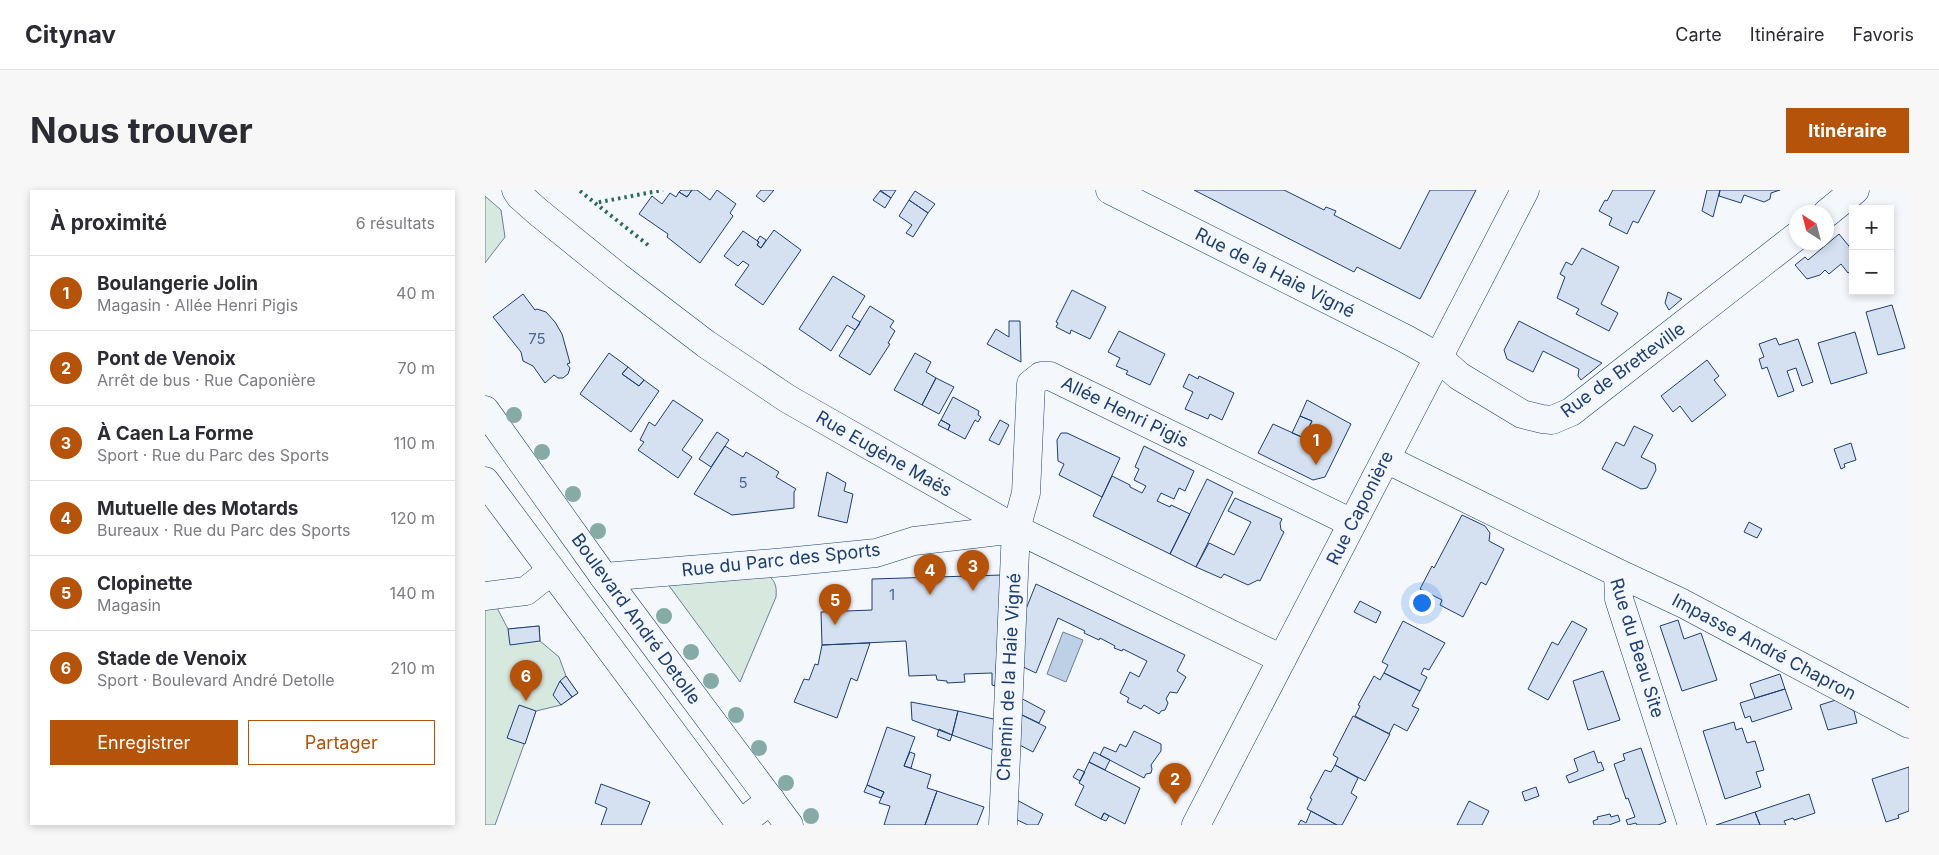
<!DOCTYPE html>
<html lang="fr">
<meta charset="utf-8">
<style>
:root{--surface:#fff;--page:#f7f7f7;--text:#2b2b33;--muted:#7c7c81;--line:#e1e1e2;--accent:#b45309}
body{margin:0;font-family:Inter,sans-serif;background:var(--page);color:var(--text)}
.controls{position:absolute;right:15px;top:15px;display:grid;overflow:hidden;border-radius:0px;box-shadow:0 2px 8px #0003}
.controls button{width:45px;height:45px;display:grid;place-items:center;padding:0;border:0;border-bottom:1px solid var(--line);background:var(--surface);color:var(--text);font:25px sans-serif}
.compass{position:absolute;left:1304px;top:15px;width:45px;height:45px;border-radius:50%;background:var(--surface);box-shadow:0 2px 8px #0003;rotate:324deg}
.you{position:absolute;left:936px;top:412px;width:18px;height:18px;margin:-12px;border:4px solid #fff;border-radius:50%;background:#1a73e8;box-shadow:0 0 0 8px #1a73e833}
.badge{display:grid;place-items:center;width:32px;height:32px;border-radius:50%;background:var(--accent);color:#fff;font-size:16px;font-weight:700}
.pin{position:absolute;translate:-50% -41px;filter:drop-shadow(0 1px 2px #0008)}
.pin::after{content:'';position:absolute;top:26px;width:18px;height:15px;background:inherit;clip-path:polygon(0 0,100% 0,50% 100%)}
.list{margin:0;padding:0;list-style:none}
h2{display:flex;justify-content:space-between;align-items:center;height:65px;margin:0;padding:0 20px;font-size:21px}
h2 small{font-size:16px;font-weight:400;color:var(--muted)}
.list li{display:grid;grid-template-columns:32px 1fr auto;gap:15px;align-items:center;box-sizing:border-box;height:75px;padding:0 20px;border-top:1px solid var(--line)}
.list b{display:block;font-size:19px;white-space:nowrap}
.list p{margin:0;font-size:16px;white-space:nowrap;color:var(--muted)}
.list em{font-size:16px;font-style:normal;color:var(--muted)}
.actions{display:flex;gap:10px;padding:15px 20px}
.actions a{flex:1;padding:11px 0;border:1px solid var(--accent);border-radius:0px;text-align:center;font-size:18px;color:var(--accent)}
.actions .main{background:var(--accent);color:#fff}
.map{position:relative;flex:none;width:1424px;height:635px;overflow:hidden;border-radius:0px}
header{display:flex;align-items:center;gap:30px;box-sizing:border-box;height:70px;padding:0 25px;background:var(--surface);border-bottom:1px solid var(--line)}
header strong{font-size:24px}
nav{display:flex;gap:28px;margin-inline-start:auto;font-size:18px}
.intro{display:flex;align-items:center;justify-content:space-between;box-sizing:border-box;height:120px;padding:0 30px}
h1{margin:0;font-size:35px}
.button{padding:12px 22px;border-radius:0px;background:var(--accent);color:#fff;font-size:18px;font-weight:700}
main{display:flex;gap:30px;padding:0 30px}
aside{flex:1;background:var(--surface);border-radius:0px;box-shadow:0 2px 8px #0003}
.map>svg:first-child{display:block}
.green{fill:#d7e8df;stroke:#687fa3}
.water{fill:#bed0e5;stroke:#687fa3}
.building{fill:#d5e0f0;stroke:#1d3f73}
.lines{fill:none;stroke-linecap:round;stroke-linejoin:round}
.minor-casing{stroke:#1d3f73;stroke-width:29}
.major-casing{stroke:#1d3f73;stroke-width:29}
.minor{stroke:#f4f7fb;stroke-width:28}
.major{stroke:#f4f7fb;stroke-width:28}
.hedge{stroke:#2c6c60;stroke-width:4;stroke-dasharray:2.5 4;stroke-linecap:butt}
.tree{fill:#86aba6}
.labels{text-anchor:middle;stroke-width:4;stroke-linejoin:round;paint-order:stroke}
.number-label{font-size:15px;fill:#4b6792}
.street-label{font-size:18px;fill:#1d3f73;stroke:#f4f7fb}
</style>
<header>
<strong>Citynav</strong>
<nav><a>Carte</a><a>Itinéraire</a><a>Favoris</a></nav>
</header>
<div class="intro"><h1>Nous trouver</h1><a class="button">Itinéraire</a></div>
<main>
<aside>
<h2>À proximité<small>6 résultats</small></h2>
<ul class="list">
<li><span class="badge">1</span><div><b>Boulangerie Jolin</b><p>Magasin · Allée Henri Pigis</p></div><em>40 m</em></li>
<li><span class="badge">2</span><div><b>Pont de Venoix</b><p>Arrêt de bus · Rue Caponière</p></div><em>70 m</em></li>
<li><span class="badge">3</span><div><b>À Caen La Forme</b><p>Sport · Rue du Parc des Sports</p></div><em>110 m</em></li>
<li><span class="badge">4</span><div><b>Mutuelle des Motards</b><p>Bureaux · Rue du Parc des Sports</p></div><em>120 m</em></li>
<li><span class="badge">5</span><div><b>Clopinette</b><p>Magasin</p></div><em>140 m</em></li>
<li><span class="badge">6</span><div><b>Stade de Venoix</b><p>Sport · Boulevard André Detolle</p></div><em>210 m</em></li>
</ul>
<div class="actions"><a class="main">Enregistrer</a><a>Partager</a></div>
</aside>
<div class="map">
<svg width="1424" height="635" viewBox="0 0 1424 635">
<rect width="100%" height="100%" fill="#f4f7fb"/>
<!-- green -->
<path class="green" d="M0 6 16 20 20 47 0 73Z
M280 383C290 390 292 395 291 407L255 492 182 393Z
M0 395 23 439 54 436 55 451 74 467 81 486 93 503 76 515 51 521 10 635H0Z"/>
<!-- water -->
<path class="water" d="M578 442 598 450 581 492 562 484Z"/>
<!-- building -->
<path class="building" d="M196 0H207L202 7 194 2Z
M207 0H212L225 10 232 0 251 14 245 23 248 26 215 73 182 47 183 44 154 24 167 6 177 14 185 3 191 7 194 2 202 7Z
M276 0H289L279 12 271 6Z
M395 0H411L406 8Z
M709 0H799L839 20 841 17 851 21 849 25 915 59 945 0H991L935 109 872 77 869 82Z
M1128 0H1170L1153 33 1148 31 1142 44 1124 35 1127 28 1114 21 1120 10 1122 11Z
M1222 0H1235L1228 27 1217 21Z
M1235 0H1295L1286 3 1285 9 1279 12 1259 5 1256 13 1234 6Z
M395 1 406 8 400 18 388 10Z
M430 1 450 14 443 23 424 10Z
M424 10 443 23 428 47 421 43 427 35 414 26Z
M289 40 316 60 278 115 250 95 264 75 258 71 253 76 239 66 258 41 274 52 272 55 276 58Z
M1354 44 1368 61V79L1363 83 1356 74 1344 84 1340 80 1335 85 1322 89 1310 75 1320 67 1323 70Z
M275 46 281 50 276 58 272 55 274 52 272 51Z
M1097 58 1134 77 1116 114 1133 123 1124 141 1091 124 1094 119 1072 108 1080 87 1075 84 1081 72 1087 75Z
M348 86 380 106 367 127 375 132 374 135 370 140 362 135 346 161 314 139Z
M587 100 621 117 605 149 586 140 585 144 571 137 573 133 571 132Z
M1183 102 1197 109 1184 120 1180 113Z
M38 104 50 120 52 119 61 122 70 132 77 144 85 173 82 174 85 178 83 184 78 188H73L69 185 60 193 48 176 38 171 36 162 8 127Z
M1407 115 1420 158 1393 165 1381 122Z
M385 116 409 131 405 137 410 141 403 153 405 154 385 185 354 166Z
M524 131H535L536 172 502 154 511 139 524 147Z
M1034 131 1065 147 1117 173 1096 190 1093 186 1094 179 1058 161 1048 182 1022 169 1019 160Z
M634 141 680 164 665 195 641 184 643 181 631 176 635 168 623 162Z
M1370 142 1382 183 1346 194 1333 153Z
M1291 148 1294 155 1313 149 1328 192 1317 196 1311 178 1302 181 1309 201 1293 207 1282 177 1277 179 1274 169 1279 167 1274 154Z
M124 163 143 177 137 184 154 196 159 190 174 201 146 242 95 204Z
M430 163 446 172 441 182 451 188 437 215 409 200Z
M1222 170 1234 186 1229 190 1241 205 1207 232 1195 216 1188 222 1176 206Z
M143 177 159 190 154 196 137 184Z
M704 184 713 189 714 186 749 203 737 230 725 224 723 229 700 219 708 202 698 197Z
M451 188 469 197 454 224 437 215Z
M468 207 494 221 493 225 496 227 493 232 490 230 480 249 463 240 465 235 456 230Z
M188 210 218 230 197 260 207 267 193 288 153 260 159 252 155 250 164 232 170 236Z
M822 210 866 234 840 287 828 290 773 263 788 234 819 248 827 231 815 226Z
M815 226 827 231 819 248 807 243Z
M456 230 465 235 463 240 453 235Z
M515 230 524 235 514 255 504 250Z
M1149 236 1168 245 1156 267 1170 274 1171 280 1162 298 1156 299 1117 279 1131 252 1139 256Z
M232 242 244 250 226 277 214 269Z
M576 243H582L635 268 617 307 574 285 579 274 573 271 572 250Z
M1366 253 1371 270 1359 274 1360 277 1356 279 1349 259Z
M240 256 258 267 261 262 294 282 291 287 311 299 309 302V318L247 325 209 304Z
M659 256 709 281 700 301 694 298 689 309 676 303 672 311 685 317 686 315 705 324 685 364 608 326 627 286 645 295V297L657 303 661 296 649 290 654 279 650 277Z
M342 282 361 293 359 301 368 304 362 333 333 326Z
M722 289 748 302 711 377 685 364Z
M750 308 797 329 795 333 796 340 799 342 775 391 773 390 763 395 739 384 736 388 711 377 724 353 749 365 766 332 743 321Z
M977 325 1000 336 1005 343 1004 351 1019 359 1001 395 996 392 978 427 955 415 957 410 935 399 947 376 949 378Z
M1264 332 1277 339 1272 348 1259 342Z
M517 385 510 496 507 495V483L479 484 480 492 462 493V491L452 490 451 485 424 486 421 451 337 455 336 422 387 420V389Z
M551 394 700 465 692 481 701 487 692 503 685 502 681 509 683 513 680 520 676 521 674 524 659 515 656 519 642 512 644 508 635 503 645 482 654 487 662 471 638 459 637 461 629 458 630 456 615 448 614 450 599 443 600 441 573 428 551 483 534 475 539 424Z
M875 411 896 422 891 433 869 422Z
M1193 430 1199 449 1216 443 1232 490 1197 501 1175 436Z
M918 431 960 453 944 480 939 478 936 484 942 487 935 501 899 483 903 475 897 472Z
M1087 431 1102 439 1063 510 1043 499 1067 452 1073 455Z
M54 436 55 451 25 455 23 439Z
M385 453 372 491 366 488 352 528 309 512 319 489 324 490 330 474 333 475 337 455Z
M1118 481 1135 530 1103 540 1088 491Z
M899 483 935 501 927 516 934 519 922 541 909 534 904 544 870 526 875 516 873 515 889 486 895 490Z
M1295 484 1300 499 1270 508 1265 494Z
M81 486 93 503 87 507 75 491Z
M75 491 87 507 76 515 68 505Z
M1300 499 1307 519 1267 532 1265 526 1260 528 1255 513Z
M532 506 560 521 554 533 531 522Z
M1351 510 1369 521 1372 533 1343 540 1335 515Z
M426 512 473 521 467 545 427 530Z
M34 515 51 521 40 554 22 548Z
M473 521 513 530 511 561 467 545Z
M531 522 561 537 548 562 529 552Z
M868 526 905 544 880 591 850 575 853 568 848 565Z
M1249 532 1251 540 1257 538 1262 553 1270 551 1279 580 1271 582 1276 597 1240 609 1218 541Z
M402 537 430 547 419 576 446 585 442 598 452 601 440 635H399L405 616 394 613 399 602 382 595Z
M454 539 467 545 465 551 452 546Z
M649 541 676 554V561L666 575 667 579 666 583 661 584 659 588 615 565 619 557 631 562 635 554 641 557Z
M1156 558 1181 632 1173 635H1152L1151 633 1143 635 1141 630 1150 627 1143 608 1141 609 1129 574 1140 570 1138 564Z
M1109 561 1113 573 1116 572 1119 580 1084 593 1081 586 1093 581 1089 569Z
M425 562 430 564 426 578 419 576Z
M609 562 625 570 620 580 604 572Z
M604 572 655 598 640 634 619 623 616 629 590 615 599 596 594 593Z
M850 575 873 588 866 603 872 607 857 635H852L822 619 827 609 825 608 840 580 846 582Z
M1424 577V621L1413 625 1414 628 1401 632 1387 589Z
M593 579 600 582 595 591 588 587Z
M116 594 165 612 156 635H116L122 618 110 613Z
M382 595 399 602 396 608 379 602Z
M1051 597 1054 606 1040 611 1037 602Z
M452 601 499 617 492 635H440Z
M1324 604 1330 623 1309 630 1308 628 1299 631 1301 635H1275L1270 622Z
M528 608 558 624 553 635H543L528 628Z
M984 611 1004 621 997 635H972Z
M826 621 852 635H813L816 630 821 633Z
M1270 622 1275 635H1231Z
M619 623 624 626 621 631 616 629Z
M1125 624 1126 627 1133 625 1135 631 1124 635H1109L1108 631 1113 629 1112 627Z"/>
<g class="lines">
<defs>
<path id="minor" d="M31 0 35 6 53 22 132 86 221 154 303 209 531 339 797 469
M625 0 921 149 953 167 974 186 1037 224 1057 229 1067 230 1086 222 1312 46
M1342 23 1370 0
M901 269 1133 383 1197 413 1424 534
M1133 383 1134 409 1207 635
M119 387 301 372 391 363 429 351 531 339
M0 406 41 401 66 381
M254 635 286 610
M518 635 531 339 541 303 546 194 556 186H565L867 333"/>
<path id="major" d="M0 220 119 387 304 635
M0 291 256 635
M711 635 1040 0"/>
</defs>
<!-- minor casing -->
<use href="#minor" class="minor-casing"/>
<!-- major casing -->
<use href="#major" class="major-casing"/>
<!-- minor -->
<use href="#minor" class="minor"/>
<!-- major -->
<use href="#major" class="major"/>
<!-- hedge -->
<path class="hedge" d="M95 1 110 13
M163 55 110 13 178 0"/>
</g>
<!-- trees -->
<g class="tree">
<circle cx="29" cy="225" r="8"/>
<circle cx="57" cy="262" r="8"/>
<circle cx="88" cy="304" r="8"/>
<circle cx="113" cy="341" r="8"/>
<circle cx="179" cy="426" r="8"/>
<circle cx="206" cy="462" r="8"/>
<circle cx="226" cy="491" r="8"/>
<circle cx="251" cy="525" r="8"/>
<circle cx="274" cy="558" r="8"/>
<circle cx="301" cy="593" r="8"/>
<circle cx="326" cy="626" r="8"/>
</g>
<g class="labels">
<!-- number labels -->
<g class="number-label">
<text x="52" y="154">75</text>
<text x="258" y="298">5</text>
<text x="407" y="410">1</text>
</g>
<!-- street labels -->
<g class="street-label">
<text transform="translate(790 83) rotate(27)" y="6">Rue de la Haie Vigné</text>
<text transform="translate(1138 180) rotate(-36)" y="6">Rue de Bretteville</text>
<text transform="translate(640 222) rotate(26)" y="6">Allée Henri Pigis</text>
<text transform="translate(399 264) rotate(30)" y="6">Rue Eugène Maës</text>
<text transform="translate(875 318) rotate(-63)" y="6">Rue Caponière</text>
<text transform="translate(296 370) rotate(-6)" y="6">Rue du Parc des Sports</text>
<text transform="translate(151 429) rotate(54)" y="6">Boulevard André Detolle</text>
<text transform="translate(1279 457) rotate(28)" y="6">Impasse André Chapron</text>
<text transform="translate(1152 458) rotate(73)" y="6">Rue du Beau Site</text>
<text transform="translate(524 487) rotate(-87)" y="6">Chemin de la Haie Vigné</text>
</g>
</g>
</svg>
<div class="controls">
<button>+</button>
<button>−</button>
</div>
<svg class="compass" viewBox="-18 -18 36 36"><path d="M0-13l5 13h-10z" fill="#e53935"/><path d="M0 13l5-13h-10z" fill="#7c7c81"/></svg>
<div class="you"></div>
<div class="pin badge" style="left:831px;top:275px">1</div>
<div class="pin badge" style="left:690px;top:614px">2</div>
<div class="pin badge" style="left:488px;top:401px">3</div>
<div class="pin badge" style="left:445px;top:405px">4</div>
<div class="pin badge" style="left:350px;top:435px">5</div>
<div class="pin badge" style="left:41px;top:511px">6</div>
</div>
</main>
